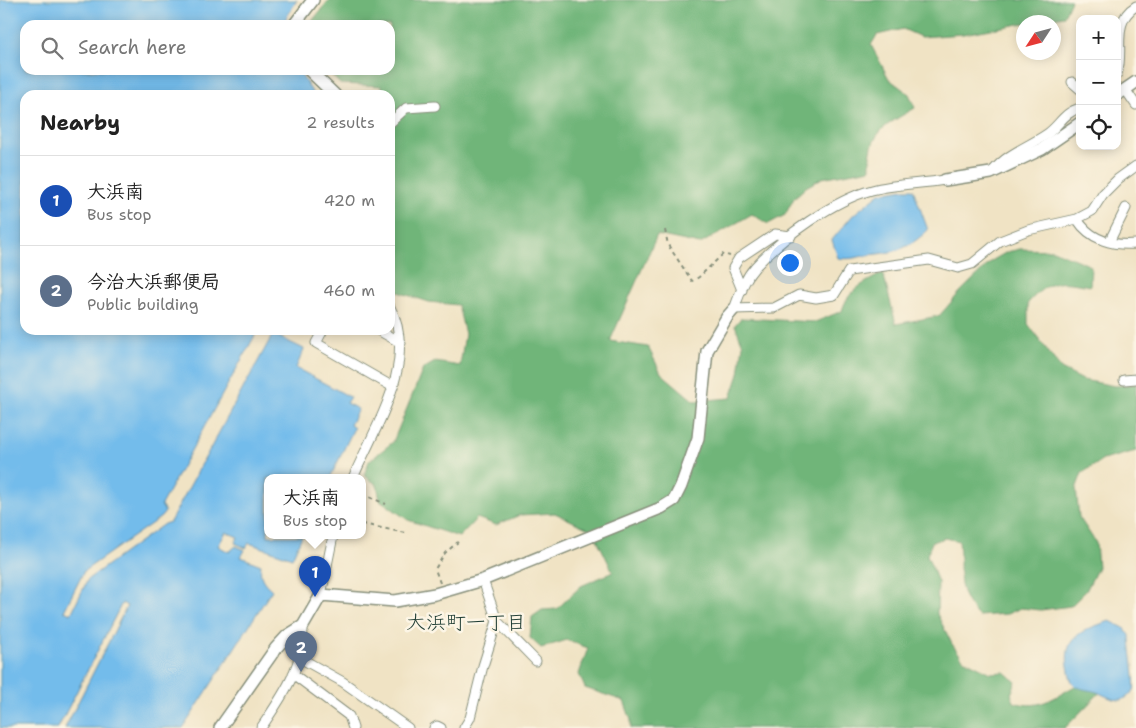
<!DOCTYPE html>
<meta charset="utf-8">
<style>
:root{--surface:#fff;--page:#f6f6f6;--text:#222;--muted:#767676;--line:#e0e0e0;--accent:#1f6fb2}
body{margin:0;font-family:"Shantell Sans","Klee One",sans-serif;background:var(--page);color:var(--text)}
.controls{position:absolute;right:15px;top:15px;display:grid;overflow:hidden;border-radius:10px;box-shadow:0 2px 12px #0003}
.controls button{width:45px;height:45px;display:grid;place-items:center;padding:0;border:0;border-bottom:1px solid var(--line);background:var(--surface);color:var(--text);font:25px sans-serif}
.compass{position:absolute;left:1016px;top:15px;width:45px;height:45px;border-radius:50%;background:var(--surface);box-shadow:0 2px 12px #0003;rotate:234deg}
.you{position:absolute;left:789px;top:262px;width:18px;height:18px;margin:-12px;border:4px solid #fff;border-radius:50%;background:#1a73e8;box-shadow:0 0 0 8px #1a73e833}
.badge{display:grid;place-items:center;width:32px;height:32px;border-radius:50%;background:var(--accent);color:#fff;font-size:16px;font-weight:700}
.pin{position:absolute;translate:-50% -41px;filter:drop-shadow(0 1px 2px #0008)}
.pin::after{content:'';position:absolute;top:26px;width:18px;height:15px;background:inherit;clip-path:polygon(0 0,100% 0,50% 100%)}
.popup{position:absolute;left:264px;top:474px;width:102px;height:65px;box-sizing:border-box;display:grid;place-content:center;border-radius:10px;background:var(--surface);filter:drop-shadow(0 1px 4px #0005);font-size:16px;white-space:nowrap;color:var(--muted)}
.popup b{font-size:19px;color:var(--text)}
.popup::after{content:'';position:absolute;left:50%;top:100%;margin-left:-10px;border:10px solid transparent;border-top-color:var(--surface)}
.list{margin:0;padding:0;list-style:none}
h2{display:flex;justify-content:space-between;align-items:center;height:65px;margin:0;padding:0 20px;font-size:21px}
h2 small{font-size:16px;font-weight:400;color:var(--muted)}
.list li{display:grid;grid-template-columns:32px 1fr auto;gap:15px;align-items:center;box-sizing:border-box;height:90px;padding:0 20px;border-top:1px solid var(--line)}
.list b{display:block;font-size:19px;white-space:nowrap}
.list p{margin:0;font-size:16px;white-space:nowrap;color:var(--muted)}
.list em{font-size:16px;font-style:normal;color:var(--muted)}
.icon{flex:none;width:28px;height:28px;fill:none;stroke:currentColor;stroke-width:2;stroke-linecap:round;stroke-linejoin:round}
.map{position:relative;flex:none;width:1136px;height:728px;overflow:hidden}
.search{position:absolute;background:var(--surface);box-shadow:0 2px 12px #0003;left:20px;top:20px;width:375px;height:55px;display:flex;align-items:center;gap:12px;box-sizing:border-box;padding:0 18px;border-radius:15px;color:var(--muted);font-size:19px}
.panel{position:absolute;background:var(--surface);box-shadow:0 2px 12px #0003;left:20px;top:90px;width:375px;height:245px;border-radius:15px}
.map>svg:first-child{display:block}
.forest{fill:#6fb579;stroke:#477956}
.water{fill:#73bceb;stroke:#497c90}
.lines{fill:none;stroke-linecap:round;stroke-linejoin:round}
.street-casing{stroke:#88907c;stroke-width:11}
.secondary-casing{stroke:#88907c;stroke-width:14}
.path{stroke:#88907c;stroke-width:2;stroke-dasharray:4 4;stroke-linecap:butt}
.street{stroke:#fff;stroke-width:9}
.secondary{stroke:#fff;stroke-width:11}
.labels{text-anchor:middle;stroke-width:5;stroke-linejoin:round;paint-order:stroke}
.neighbourhood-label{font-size:20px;fill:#1f3d34;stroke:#fcf5e5}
</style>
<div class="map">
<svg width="1136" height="728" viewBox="0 0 1136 728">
<rect width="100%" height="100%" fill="#fcf5e5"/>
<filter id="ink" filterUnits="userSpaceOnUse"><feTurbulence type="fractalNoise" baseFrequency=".02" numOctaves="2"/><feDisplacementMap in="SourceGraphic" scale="10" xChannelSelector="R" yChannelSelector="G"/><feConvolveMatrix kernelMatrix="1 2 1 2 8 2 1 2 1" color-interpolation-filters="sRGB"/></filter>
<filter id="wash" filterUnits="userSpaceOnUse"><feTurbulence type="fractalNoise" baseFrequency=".0096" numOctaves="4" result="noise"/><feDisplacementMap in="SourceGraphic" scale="20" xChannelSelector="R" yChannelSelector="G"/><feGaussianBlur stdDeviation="1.12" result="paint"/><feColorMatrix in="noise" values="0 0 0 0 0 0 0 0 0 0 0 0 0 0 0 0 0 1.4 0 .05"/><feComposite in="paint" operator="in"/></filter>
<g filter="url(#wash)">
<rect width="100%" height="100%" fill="#f0e3c4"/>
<!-- forest -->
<path class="forest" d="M329 0H1071L1064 16 963 34 921 37 903 29 877 35 871 45 889 79 909 94 915 108C886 125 868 132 870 169L822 178 806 187 794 198 785 215 768 224 752 214 700 244 657 235 610 341 648 347 661 373 694 401 731 398 739 374 743 345 735 325 741 318 815 322 842 311C848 289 865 283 883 273L896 324 939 316 961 291 993 260 1007 252 1020 249 1053 250 1091 266 1090 286C1060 281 1050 278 1028 303V324L1061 369 1083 380 1115 386 1136 384V451L1103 460 1082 473 1076 489 1079 517 1096 543 1098 567 1086 591 1071 606 1041 610 1021 608 1007 614 978 616C953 588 963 574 959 541L945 538 932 542 927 555 938 582 937 614 952 644 963 659 991 673 1004 672 1016 682 1011 694 1014 702C1042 712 1059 693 1083 682 1090 679 1102 681 1110 682L1065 728H631V720L624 701 585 688 579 674 588 648 567 640 541 648 530 638 532 617 542 610 557 609 581 586 613 572 593 531 555 513 520 515 496 525 477 518 459 537 408 520 380 500 377 485 364 475 369 461 393 442 423 369 435 362 460 366 465 334 458 305 429 302 398 292 390 277V95H383L382 86 340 84 327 70H390V25H309Z"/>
<!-- water -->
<path class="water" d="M0 0H297L282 25H25V70H298L314 95H25V330H258L161 505 165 512 161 517 84 571 64 611 71 614 88 579 164 524 170 522 273 334 304 349 296 368 350 397 346 403 358 409 350 425 354 428 330 478H268V536H302L292 558 249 543 246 548 235 543 238 537 226 532 218 546 229 552 236 546 245 550 241 557 261 565C259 577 263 582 272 590L183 728H65L127 606 122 603 58 728H0Z
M904 189H913L928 230C907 250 896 252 869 255 857 257 850 260 838 258L832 240 853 215 880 193Z
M1110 621 1124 628 1130 635C1130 649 1136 680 1134 690 1132 694 1126 698 1122 700 1112 700 1106 696 1097 692 1091 690 1083 690 1078 687 1071 684 1070 677 1069 671 1061 637 1082 630 1110 621Z"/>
</g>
<g filter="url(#ink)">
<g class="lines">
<defs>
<path id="street" d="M1117 74C1125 52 1110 22 1136 6
M1072 82 1080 89
M1125 89 1136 105
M390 123 406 108 435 106
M993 171C1008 153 1028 147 1047 134 1059 126 1064 112 1080 108
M945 180C921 184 895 184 872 190 834 200 781 238 755 267 744 279 740 294 734 309L774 308 799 295 816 298 834 295 849 271 929 260 958 268 972 264 1000 241 1028 230 1077 219 1092 211 1103 194 1118 179 1136 166
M1077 219C1090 240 1113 246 1136 244
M1109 242 1126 208
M742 290 733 268 739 258 775 234 791 236
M323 330 316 343 393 387
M378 330 401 343
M1124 380 1136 379
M353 478C375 426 419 362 390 307
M483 580 497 621 536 661
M321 595 333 536
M300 658 343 682 408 728
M293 674 349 716 353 728
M261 728C283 695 304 667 303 626
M434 728 437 726 441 728
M464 728 470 718 483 666 497 621"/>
<path id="secondary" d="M294 25 313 0
M309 70 335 95
M1117 95 1136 82
M945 180 991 173 1042 149 1080 123
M220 728 276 648 287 636 303 626 321 595 395 601 435 594 483 580 661 508 674 500 681 486 698 438 707 351 727 317 734 309"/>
</defs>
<!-- street casing -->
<use href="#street" class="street-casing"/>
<!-- secondary casing -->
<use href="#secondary" class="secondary-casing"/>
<!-- path -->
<path class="path" d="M665 230 668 245 692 281 699 277 723 254 730 256
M362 494 386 504
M362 524 406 533
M440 583 435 569 445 553 458 542"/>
<!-- street -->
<use href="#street" class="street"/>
<!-- secondary -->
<use href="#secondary" class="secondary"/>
</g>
</g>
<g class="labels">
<!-- neighbourhood labels -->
<g class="neighbourhood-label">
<text x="466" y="629">大浜町一丁目</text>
</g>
</g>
</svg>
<div class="controls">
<button>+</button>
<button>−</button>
<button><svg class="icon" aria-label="locate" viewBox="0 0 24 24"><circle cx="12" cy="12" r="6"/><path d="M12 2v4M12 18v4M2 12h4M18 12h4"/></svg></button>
</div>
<svg class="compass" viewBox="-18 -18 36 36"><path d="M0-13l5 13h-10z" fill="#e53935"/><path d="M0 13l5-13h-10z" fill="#767676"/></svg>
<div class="you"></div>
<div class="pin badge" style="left:315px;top:597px;background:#1a4fb4">1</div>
<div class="popup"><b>大浜南</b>Bus stop</div>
<div class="pin badge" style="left:301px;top:672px;background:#5c6f8a">2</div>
<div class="search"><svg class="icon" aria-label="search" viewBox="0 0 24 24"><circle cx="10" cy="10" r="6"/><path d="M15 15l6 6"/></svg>Search here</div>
<section class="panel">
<h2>Nearby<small>2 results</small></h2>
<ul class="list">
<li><span class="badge" style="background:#1a4fb4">1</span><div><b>大浜南</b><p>Bus stop</p></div><em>420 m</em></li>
<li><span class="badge" style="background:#5c6f8a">2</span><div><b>今治大浜郵便局</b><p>Public building</p></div><em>460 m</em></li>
</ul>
</section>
</div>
